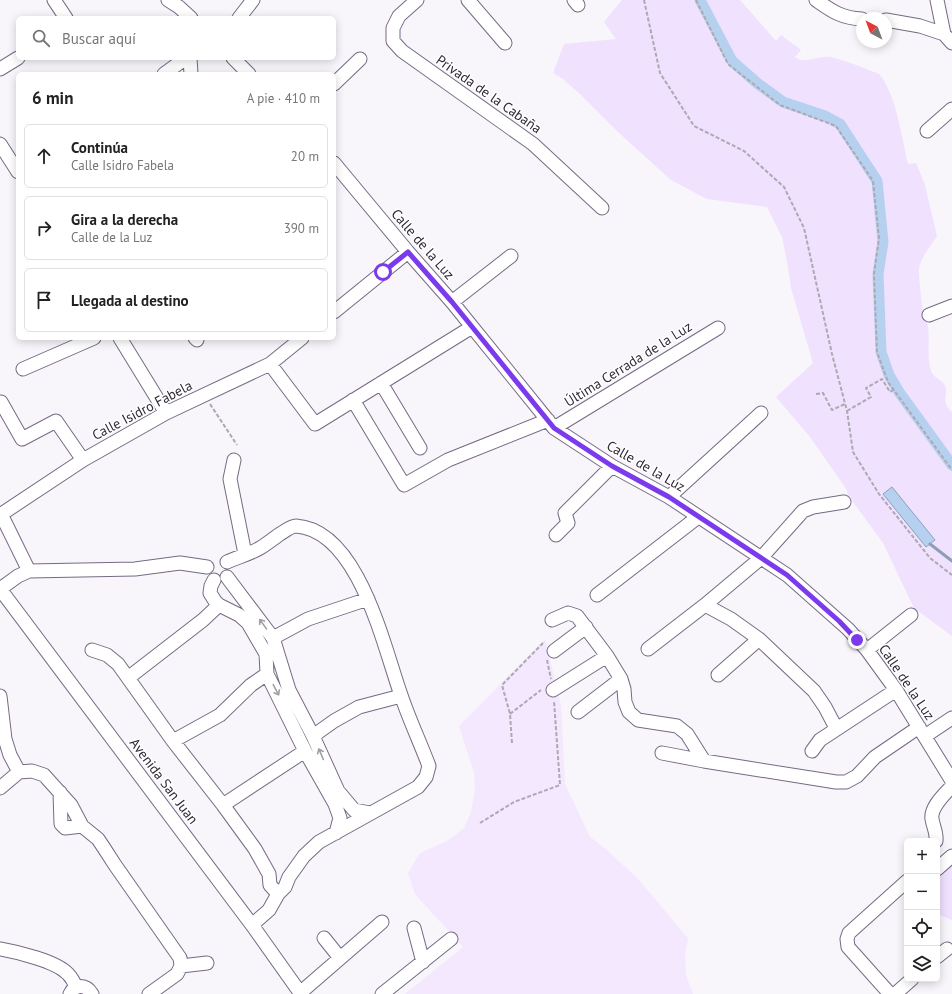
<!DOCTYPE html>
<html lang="es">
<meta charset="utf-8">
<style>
:root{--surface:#fff;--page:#f6f6f6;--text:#222;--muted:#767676;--line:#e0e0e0}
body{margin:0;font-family:"PT Sans",sans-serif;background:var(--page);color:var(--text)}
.controls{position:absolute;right:12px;bottom:12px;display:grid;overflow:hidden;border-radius:6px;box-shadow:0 2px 10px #0003}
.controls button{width:36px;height:36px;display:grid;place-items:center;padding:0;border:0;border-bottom:1px solid var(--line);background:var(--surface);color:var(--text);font:20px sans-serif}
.compass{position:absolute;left:856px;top:12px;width:36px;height:36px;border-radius:50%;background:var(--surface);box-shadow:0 2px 10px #0003;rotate:319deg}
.stop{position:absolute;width:12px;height:12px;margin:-9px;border:3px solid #7c3aed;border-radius:50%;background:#fff}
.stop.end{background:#7c3aed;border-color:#fff;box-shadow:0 1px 4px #0008}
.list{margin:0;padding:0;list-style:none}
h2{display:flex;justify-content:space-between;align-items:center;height:52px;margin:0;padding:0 16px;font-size:17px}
h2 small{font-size:13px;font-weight:400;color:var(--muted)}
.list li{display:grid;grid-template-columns:26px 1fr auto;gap:12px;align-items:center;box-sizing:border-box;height:64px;margin:0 8px 8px;padding:0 8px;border:1px solid var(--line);border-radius:6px}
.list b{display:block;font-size:15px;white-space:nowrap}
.list p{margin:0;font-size:13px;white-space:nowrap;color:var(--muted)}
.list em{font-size:13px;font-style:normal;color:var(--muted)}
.icon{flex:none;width:22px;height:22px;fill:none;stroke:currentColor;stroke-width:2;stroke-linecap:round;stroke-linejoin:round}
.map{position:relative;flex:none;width:952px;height:994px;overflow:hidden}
.search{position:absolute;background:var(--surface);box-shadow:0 2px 10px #0003;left:16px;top:16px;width:320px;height:44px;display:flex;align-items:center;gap:10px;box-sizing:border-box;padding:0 14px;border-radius:6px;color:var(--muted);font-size:15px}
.panel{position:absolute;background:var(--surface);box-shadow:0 2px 10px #0003;left:16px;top:72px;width:320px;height:268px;border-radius:6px}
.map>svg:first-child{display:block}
.built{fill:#f3e8fe}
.green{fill:#f0e1fe}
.water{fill:#b6d1ef;stroke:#8d9fb7}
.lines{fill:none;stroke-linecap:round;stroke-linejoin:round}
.stream{stroke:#8d9fb7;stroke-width:3}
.canal{stroke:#b6d1ef;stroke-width:11}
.minor-casing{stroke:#766a83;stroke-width:15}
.path{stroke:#aca9b0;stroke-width:2;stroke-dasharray:4 2;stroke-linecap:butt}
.minor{stroke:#fff;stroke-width:13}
.oneway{stroke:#a19fa4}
.route{stroke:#7c3aed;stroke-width:5}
.labels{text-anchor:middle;stroke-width:3;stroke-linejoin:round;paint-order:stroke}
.street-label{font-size:14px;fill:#2e2934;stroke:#fff}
</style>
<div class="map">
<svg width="952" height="994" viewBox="0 0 952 994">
<rect width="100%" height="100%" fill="#f8f5fb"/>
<!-- built -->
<path class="built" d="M545 639 561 705 565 784 590 837 606 849 638 879 688 938 685 957 686 975 693 994H405L463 947 415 894 408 873 420 853 447 841 464 828 471 812 475 789 474 773 459 726Z"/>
<!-- green -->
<path class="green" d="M622 0H740L776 41 781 35 801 50 795 57C805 65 819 55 831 57 847 61 864 68 879 74 896 93 902 139 908 164L916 163 925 185 937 236C931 246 921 257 919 268 918 270 922 307 923 311 924 315 927 318 927 322 931 337 926 355 931 371 933 377 940 379 944 384 950 393 939 401 952 412V636L914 608 883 543 848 495 847 490 810 437 776 397 813 363 791 288 788 267 782 237 767 207 707 199 671 180 618 132 580 94 563 79 553 73 564 44 616 39 604 22Z
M952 853V920L937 914V867Z"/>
<!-- water -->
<path class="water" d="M892 487 935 540 926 547 883 494Z"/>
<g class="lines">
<!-- stream -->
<path class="stream" d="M930 544 952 561"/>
<!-- canal -->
<path class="canal" d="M700 0 732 61 757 83 783 102 825 116 840 124 877 181 883 242 878 274 881 352 889 375 899 392 952 465"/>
<defs>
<path id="minor" d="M54 0 66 18
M168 0 179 7 191 18
M417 0 399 16 393 28V41L402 51 533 144 602 208
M468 0 505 43
M574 0 578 5
M816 0C832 11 841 18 862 19
M937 0 944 34
M239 18 253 0
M886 20 920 26 944 34 952 43
M190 58 191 74
M233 58 249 74
M0 69 18 58
M164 74 186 58
M334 84 360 59
M927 131 952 109
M0 144 18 172
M334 163 408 252 452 302 554 428 612 466 669 497 787 575 848 629 867 650 896 690 952 781
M452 302 511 256
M334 312 408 252
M929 315 952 306
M120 338 166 413
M195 338 197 340
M270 364 315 424 472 327
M23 369 94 338
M381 383 420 448
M353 400 404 485 448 460 548 420
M1 402 22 439 56 421 83 460
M554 428 718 328
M234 460 230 479 245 554
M669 497 761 413
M1 514 29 571
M0 515 83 460 166 413 270 364 302 338
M556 535 568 523 565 513 612 466
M227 562C238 557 250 554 260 548 267 544 274 538 280 534 285 531 291 526 296 526 359 530 384 648 401 695 409 719 420 742 429 766L426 777 418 787 319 842 304 856 289 877 285 887 278 894 269 910 252 925
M227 577 273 638 289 690 313 736 338 791 354 810 370 813
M214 580 211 586 210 593 215 601 219 605 239 615 248 623 266 654 267 674 305 751 335 804 340 818 336 833
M0 589 252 925 301 994
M0 589 18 576 29 571 135 569 180 563 207 567
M597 595 698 517
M705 605 731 619 759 639 814 691 825 707 836 728
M552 620 568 613 577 616 607 656 621 679 624 689 625 702 629 712 638 720 677 726 687 734 704 761
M273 638 308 619 368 599
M648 649 705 605 761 558 803 511 813 507 844 502
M92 650 107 655 118 664 173 741 223 805 255 849 269 874 270 885 278 894
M867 650 911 615
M554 651 586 627
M718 675 759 639
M128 678 203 620 219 605
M553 690 607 656
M0 696 5 739 10 755 19 772
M578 712 621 679
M313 736 334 721 359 707 401 696
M925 736 952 718
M173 741 220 715 251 685 267 674
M812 751 820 740 896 690
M662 753 704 761 836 782H846L857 776 875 757 919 727
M0 788 19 772 32 771 44 775 71 805 82 826 98 839 104 848 115 865 180 958 181 966 177 974 149 994
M60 792 61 824 65 828 82 826
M223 805 305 751
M936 841C937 833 933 826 932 819 930 807 945 794 952 786
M937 869 952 856
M414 928 423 962
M324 938 340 958
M0 949C17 952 56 961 68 974 72 978 74 982 76 987
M937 957 947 949
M181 966 207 963
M300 993 382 922
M70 994C75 984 86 984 92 994
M382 994 451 939
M890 994 848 947 847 939 849 933 907 881
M895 994 912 979"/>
</defs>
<!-- minor casing -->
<use href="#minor" class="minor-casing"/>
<!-- path -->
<path class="path" d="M644 0 660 73 694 126 744 151 784 187 804 228 832 354 847 411 853 452 879 494 930 558 952 575
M696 0 728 64 780 105 836 126 873 181 879 238 874 274 877 352 888 382 952 470
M816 394 823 393 832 410 845 404
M210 404 237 445
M847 411 871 397 866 388 882 379 890 392 893 390
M547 660 551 679
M510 714 541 690
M512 743 510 714 502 685 543 643
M480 823 514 802 560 785 554 701"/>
<!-- minor -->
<use href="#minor" class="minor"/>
</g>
<!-- one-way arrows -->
<defs><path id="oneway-shaft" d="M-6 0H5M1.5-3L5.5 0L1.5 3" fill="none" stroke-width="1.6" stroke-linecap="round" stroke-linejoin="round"/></defs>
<g class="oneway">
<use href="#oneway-shaft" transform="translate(263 624) rotate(-126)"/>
<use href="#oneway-shaft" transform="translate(276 690) rotate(62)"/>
<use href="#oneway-shaft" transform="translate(321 754) rotate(-113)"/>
</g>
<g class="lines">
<!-- route -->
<path class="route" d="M383 272 408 252 452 302 554 428 612 466 669 497 787 575 839 621 857 640"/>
</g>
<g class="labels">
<!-- street labels -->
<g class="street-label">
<text transform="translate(489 94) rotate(35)" y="5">Privada de la Cabaña</text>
<text transform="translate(423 244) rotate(49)" y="5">Calle de la Luz</text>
<text transform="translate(628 364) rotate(-32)" y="5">Última Cerrada de la Luz</text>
<text transform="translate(142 410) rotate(-28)" y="5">Calle Isidro Fabela</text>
<text transform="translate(646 466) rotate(30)" y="5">Calle de la Luz</text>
<text transform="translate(907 682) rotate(56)" y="5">Calle de la Luz</text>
<text transform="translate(164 781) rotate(53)" y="5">Avenida San Juan</text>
</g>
</g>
</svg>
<div class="controls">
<button>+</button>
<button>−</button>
<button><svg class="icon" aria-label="locate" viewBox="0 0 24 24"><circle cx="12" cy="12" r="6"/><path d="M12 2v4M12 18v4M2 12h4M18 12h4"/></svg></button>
<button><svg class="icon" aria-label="layers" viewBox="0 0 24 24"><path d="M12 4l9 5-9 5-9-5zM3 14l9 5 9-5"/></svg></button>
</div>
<svg class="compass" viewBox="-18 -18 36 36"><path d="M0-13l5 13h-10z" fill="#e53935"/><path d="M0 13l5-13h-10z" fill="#767676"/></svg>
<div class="stop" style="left:383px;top:272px"></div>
<div class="stop end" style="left:857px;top:640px"></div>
<div class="search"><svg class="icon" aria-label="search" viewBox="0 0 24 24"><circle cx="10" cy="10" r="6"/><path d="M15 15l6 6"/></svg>Buscar aquí</div>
<section class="panel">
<h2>6 min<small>A pie · 410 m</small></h2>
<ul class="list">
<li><svg class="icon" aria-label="ahead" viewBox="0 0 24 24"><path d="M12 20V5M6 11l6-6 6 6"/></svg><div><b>Continúa</b><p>Calle Isidro Fabela</p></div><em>20 m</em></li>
<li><svg class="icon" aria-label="right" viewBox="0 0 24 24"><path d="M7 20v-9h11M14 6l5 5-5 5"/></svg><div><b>Gira a la derecha</b><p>Calle de la Luz</p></div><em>390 m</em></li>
<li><svg class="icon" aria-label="arrive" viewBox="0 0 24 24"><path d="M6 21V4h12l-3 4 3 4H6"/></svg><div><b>Llegada al destino</b></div></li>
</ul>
</section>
</div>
